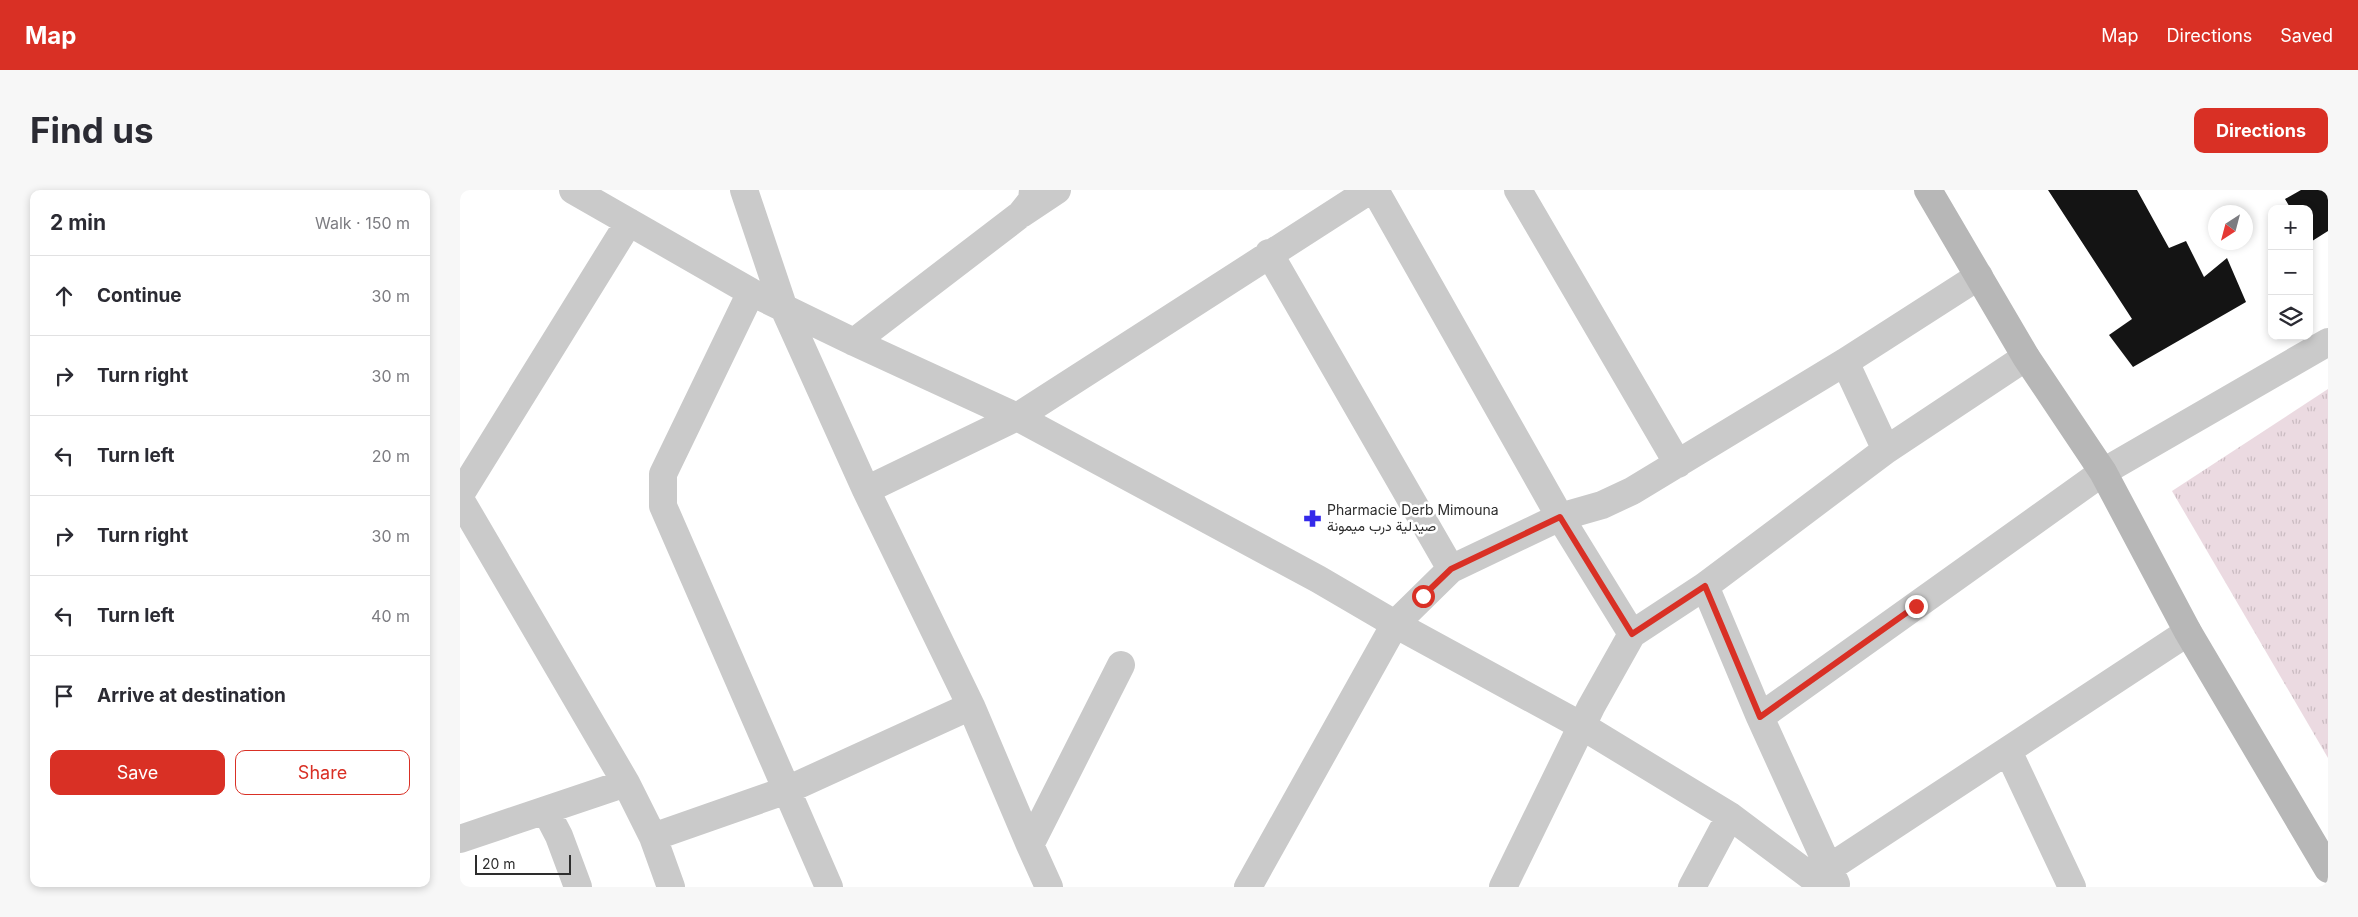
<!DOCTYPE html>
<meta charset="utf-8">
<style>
:root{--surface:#fff;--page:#f7f7f7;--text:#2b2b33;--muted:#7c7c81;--line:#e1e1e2;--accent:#d93025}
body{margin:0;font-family:Inter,Vazirmatn,sans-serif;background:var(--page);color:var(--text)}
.controls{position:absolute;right:15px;top:15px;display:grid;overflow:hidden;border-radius:10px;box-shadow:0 2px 8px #0003}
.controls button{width:45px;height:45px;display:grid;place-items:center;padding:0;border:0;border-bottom:1px solid var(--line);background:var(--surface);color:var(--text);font:25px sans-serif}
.compass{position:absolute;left:1748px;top:15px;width:45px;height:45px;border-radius:50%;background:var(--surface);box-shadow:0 2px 8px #0003;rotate:216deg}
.scale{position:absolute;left:15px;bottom:12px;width:96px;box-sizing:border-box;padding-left:5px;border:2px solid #2d2d2d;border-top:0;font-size:14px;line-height:18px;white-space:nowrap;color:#2d2d2d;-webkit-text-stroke:4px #fff;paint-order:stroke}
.stop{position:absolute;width:15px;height:15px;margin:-11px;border:4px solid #d93025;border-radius:50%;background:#fff}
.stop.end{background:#d93025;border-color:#fff;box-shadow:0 1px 5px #0008}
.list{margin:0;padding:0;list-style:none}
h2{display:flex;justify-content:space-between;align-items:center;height:65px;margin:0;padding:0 20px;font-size:21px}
h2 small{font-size:16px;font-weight:400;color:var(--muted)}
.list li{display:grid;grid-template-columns:32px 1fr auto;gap:15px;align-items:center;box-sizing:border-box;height:80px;padding:0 20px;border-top:1px solid var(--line)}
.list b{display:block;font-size:19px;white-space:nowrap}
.list em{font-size:16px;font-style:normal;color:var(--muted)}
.actions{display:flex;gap:10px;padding:15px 20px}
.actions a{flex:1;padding:11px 0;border:1px solid var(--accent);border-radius:10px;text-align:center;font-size:18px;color:var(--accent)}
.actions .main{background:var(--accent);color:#fff}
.icon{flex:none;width:28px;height:28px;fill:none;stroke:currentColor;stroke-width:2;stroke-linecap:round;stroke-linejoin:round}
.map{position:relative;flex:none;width:1868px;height:697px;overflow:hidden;border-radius:10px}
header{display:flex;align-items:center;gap:30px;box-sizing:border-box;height:70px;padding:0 25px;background:var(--accent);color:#fff}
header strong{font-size:24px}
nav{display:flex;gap:28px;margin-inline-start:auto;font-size:18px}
.intro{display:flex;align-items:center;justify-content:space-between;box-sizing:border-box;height:120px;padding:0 30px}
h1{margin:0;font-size:35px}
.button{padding:12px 22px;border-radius:10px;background:var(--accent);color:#fff;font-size:18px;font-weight:700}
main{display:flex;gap:30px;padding:0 30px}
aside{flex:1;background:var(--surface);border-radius:10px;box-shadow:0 2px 8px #0003}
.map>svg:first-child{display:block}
.park{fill:url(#park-tufts)}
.building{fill:#141414}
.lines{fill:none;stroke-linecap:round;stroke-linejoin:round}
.minor{stroke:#cacaca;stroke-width:28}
.secondary{stroke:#b7b7b7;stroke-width:28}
.route{stroke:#d93025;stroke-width:6}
.labels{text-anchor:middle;stroke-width:5;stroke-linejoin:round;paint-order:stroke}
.poi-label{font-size:14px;fill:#2d2d2d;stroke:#fff;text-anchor:start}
</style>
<header>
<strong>Map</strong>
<nav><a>Map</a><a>Directions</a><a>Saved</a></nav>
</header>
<div class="intro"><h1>Find us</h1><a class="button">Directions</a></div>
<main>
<aside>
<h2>2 min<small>Walk · 150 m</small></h2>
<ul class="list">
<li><svg class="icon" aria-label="ahead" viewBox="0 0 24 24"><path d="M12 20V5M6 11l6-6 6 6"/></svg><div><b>Continue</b></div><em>30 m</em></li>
<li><svg class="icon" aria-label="right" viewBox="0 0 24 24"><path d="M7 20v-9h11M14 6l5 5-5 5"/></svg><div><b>Turn right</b></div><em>30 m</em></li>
<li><svg class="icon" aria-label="left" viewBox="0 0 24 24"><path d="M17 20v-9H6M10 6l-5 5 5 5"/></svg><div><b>Turn left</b></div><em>20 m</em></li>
<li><svg class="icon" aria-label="right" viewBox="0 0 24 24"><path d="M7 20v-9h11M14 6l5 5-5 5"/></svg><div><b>Turn right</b></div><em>30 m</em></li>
<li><svg class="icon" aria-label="left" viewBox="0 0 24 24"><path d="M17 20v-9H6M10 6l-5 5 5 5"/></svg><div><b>Turn left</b></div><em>40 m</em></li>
<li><svg class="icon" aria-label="arrive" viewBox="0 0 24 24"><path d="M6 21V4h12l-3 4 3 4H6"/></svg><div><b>Arrive at destination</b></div></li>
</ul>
<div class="actions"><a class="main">Save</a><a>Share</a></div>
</aside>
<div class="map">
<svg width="1868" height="697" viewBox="0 0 1868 697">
<defs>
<pattern id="park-tufts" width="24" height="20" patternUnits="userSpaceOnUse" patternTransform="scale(1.25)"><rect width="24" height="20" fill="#ebdae1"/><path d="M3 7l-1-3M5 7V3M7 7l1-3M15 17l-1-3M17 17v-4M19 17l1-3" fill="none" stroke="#cabbc1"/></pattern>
</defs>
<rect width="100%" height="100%" fill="#fff"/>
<!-- park -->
<path class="park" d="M1868 199V568L1712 301Z"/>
<!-- building -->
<path class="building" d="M1588 0H1677L1709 58 1726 51 1744 87 1767 68 1786 112 1673 177 1649 145 1672 129Z
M1841 0H1868V41L1849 53V19H1831L1825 9Z"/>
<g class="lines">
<!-- minor -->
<path class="minor" d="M113 0 291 102 394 152 557 227 858 389 935 434 1122 536 1270 626 1365 697
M284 0 323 116 406 300 511 516 570 655 589 697
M915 0 1100 327 1172 444
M1058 0 1218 274
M561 24 597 0
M809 63 991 379
M291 102 203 284V316L369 697
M394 152 561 24 572 10 573 0
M1385 172 1426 260
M406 300 557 227 910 0
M0 305 169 32
M0 309 166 593 193 647
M1245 396 1300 527 1376 694
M1300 527 1643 282 1868 152
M1548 561 1612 697
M86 621 99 646 118 697
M0 649 166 593
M570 655 661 475
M1369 678 1728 442
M211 697 193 647 327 600 511 516
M788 697 935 434 991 379 1100 327 1142 315 1172 301 1385 172 1519 86
M1043 697 1131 517 1172 444 1245 396 1426 260 1566 167
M1232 697 1270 626"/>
<!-- secondary -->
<path class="secondary" d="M1468 0 1566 167 1643 282 1728 442 1868 679"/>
</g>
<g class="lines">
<!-- route -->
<path class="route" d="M963 406 991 379 1100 327 1172 444 1245 396 1300 527 1456 416"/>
</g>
<!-- icons -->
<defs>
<symbol id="pharmacy-bare" viewBox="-9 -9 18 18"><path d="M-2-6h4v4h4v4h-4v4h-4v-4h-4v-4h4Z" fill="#3429ea" stroke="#fff" stroke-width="2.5" paint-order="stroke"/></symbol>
</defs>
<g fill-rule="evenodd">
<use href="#pharmacy-bare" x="840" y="316" width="25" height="25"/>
</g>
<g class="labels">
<!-- poi labels -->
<g class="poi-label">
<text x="867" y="325">Pharmacie Derb Mimouna<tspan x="867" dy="16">صيدلية درب ميمونة</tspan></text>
</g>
</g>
</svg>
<div class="controls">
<button>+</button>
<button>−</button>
<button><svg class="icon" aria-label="layers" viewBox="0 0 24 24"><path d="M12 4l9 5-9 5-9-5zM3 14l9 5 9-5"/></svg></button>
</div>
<svg class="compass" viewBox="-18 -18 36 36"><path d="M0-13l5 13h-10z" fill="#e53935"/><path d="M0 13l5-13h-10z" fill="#7c7c81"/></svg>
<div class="scale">20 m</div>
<div class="stop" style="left:963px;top:406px"></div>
<div class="stop end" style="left:1456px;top:416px"></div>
</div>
</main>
